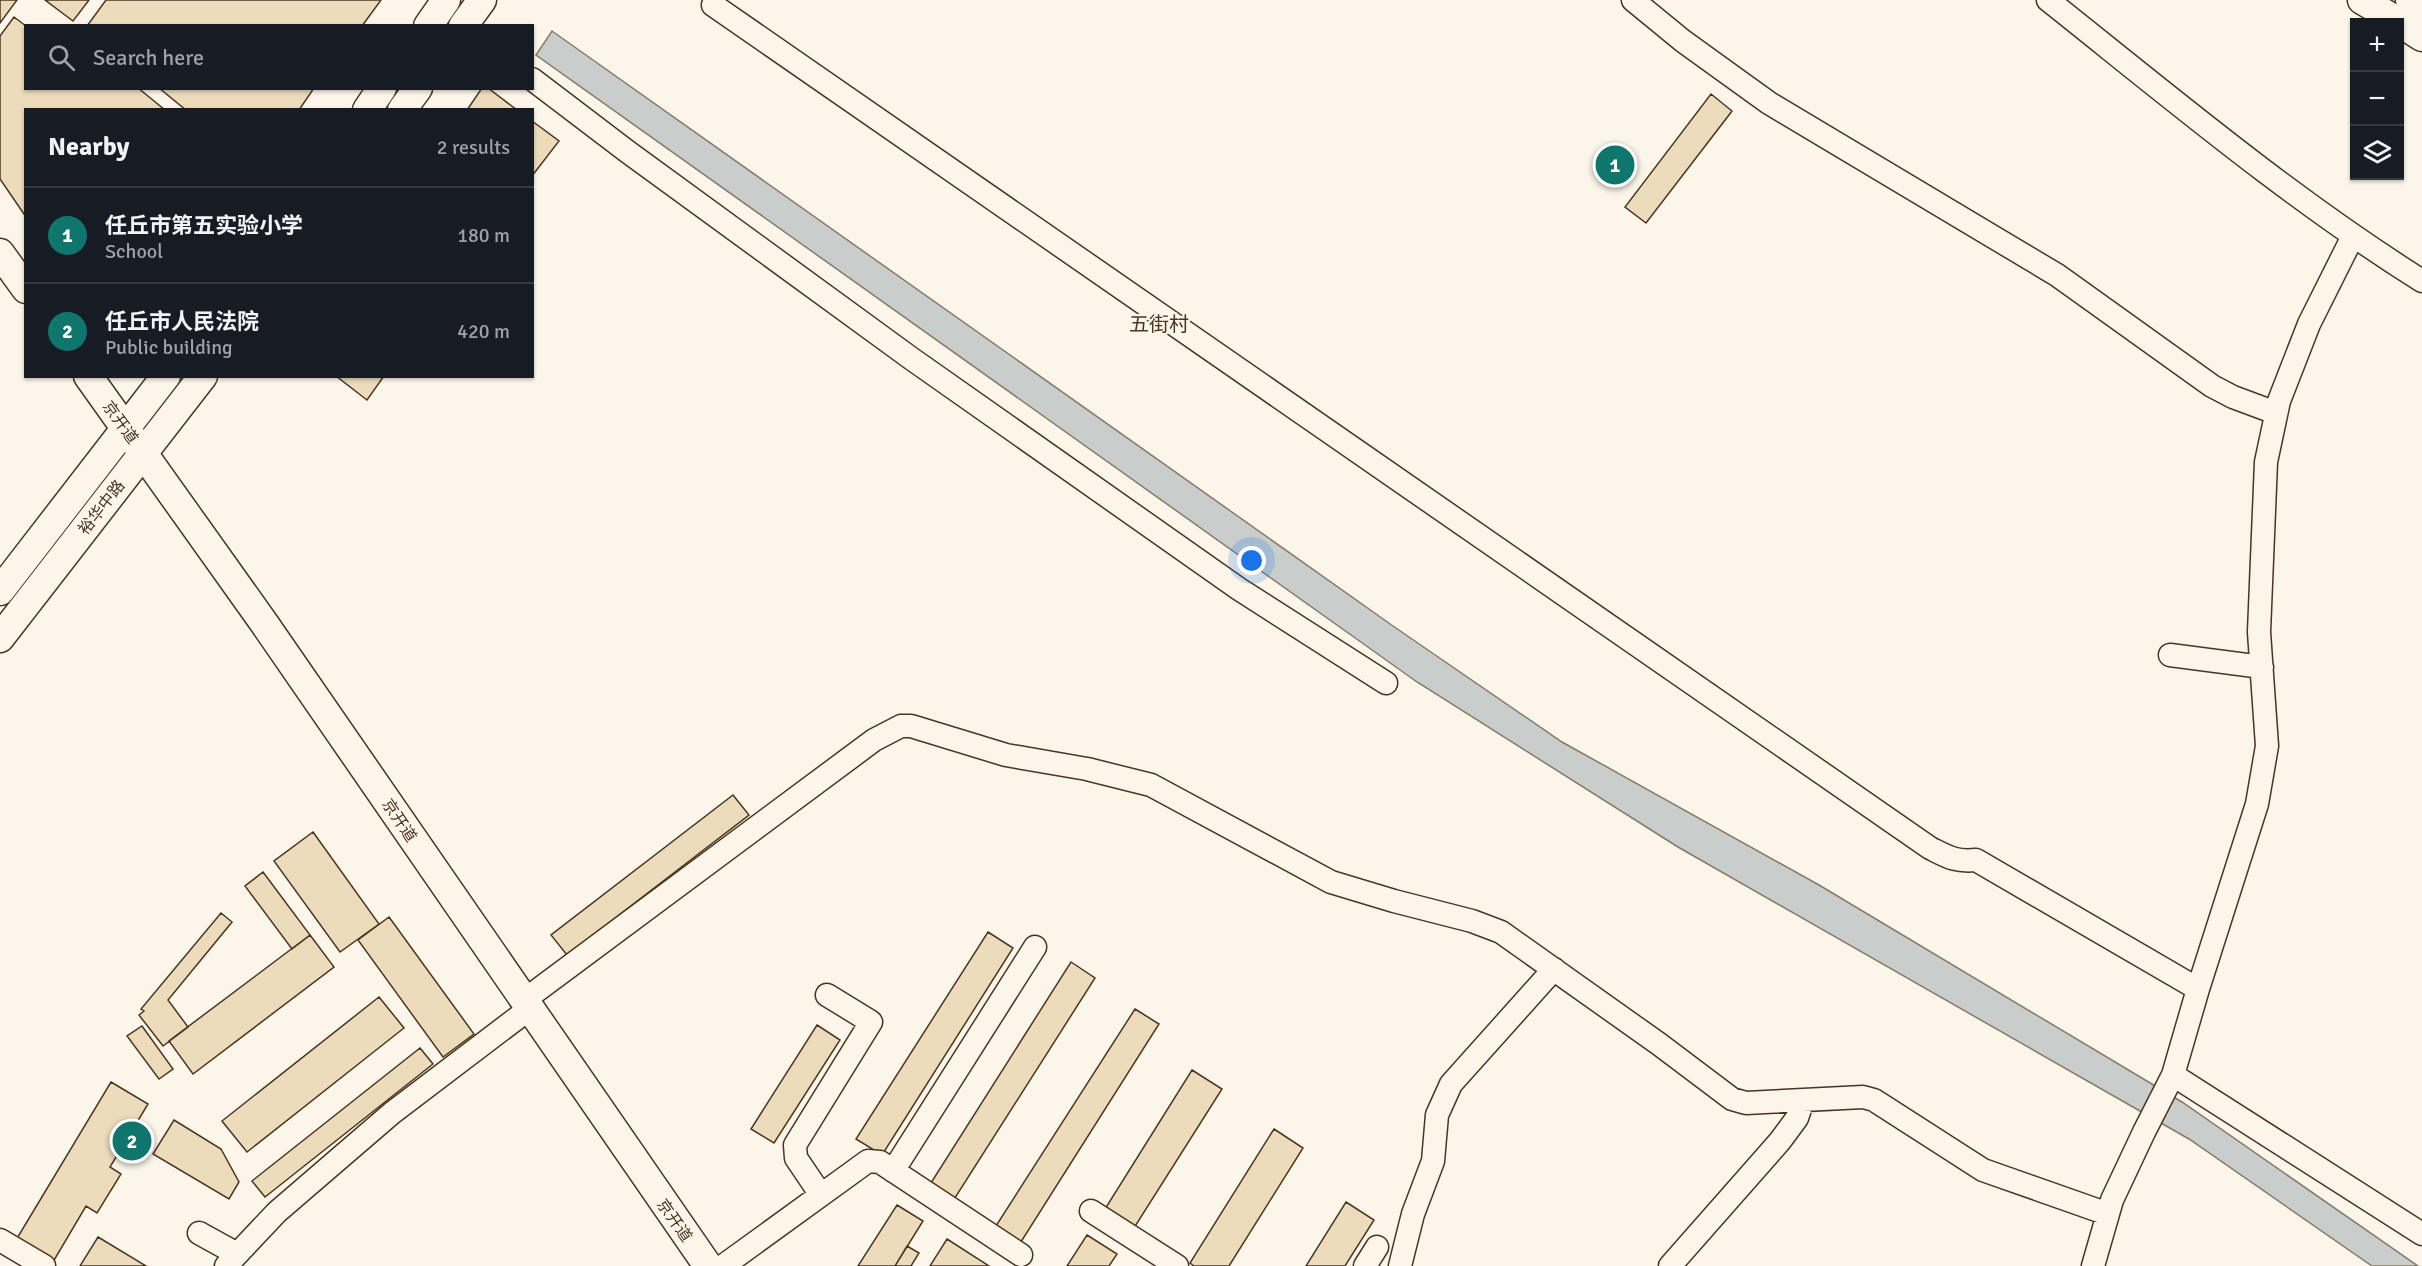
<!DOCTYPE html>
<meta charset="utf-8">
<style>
:root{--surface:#171b24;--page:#20242c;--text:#f1f3f6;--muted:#9ea1a6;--line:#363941;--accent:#0f766e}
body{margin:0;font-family:Signika,"Noto Sans SC",sans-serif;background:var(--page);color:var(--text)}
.controls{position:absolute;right:18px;top:18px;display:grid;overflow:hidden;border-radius:0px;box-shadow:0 2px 4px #0004}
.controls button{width:54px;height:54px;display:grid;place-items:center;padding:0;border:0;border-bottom:2px solid var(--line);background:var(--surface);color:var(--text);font:30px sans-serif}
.you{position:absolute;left:1252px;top:561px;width:21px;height:21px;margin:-15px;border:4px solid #fff;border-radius:50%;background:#1a73e8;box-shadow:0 0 0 9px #1a73e833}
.badge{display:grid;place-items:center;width:39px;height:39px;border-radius:50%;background:var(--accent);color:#fff;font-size:20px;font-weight:700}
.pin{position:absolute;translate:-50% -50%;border:3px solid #fff;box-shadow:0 2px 6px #0006}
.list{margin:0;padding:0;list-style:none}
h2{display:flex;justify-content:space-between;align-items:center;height:78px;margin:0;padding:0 24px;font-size:26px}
h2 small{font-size:20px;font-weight:400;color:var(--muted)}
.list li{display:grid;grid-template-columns:39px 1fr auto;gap:18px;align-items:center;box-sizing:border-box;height:96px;padding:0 24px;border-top:2px solid var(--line)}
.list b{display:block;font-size:22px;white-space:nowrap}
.list p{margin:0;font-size:20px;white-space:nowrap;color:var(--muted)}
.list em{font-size:20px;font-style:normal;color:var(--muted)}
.icon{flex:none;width:33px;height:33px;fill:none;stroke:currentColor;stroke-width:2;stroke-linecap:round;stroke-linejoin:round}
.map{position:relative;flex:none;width:2422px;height:1266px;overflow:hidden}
.search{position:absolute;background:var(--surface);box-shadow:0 2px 4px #0004;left:24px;top:24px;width:510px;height:66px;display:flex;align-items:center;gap:15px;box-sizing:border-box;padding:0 21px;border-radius:0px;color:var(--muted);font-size:22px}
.panel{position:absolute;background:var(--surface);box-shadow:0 2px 4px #0004;left:24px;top:108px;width:510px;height:270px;border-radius:0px}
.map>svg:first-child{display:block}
.water{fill:#c9cecd;stroke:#887966;stroke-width:1.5}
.building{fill:#ecdcbc;stroke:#4a3520;stroke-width:1.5}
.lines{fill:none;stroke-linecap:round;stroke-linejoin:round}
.minor-casing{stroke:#4a3520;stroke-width:25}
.major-casing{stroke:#4a3520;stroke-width:31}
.minor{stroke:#fbf6e9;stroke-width:22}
.major{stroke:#fbf6e9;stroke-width:28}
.labels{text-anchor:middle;stroke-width:4.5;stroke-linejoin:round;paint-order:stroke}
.street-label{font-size:16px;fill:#4a3520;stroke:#fbf6e9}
.quarter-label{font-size:20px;fill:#4a3520;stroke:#fbf6e9}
</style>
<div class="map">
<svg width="2422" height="1266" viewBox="0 0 2422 1266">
<rect width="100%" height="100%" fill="#fbf6e9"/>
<!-- water -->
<path class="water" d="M552 31 1393 626 1562 742 1819 885 2182 1102 2418 1266H2372L2189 1139 1678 847 1417 682 536 55Z"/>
<!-- building -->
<path class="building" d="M0 0H17L0 23Z
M45 0H89L73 21Z
M106 0H381L362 26H87Z
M14 17 26 26V88H138L165 110H26V217L0 179V36Z
M159 88H314L299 110H186Z
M482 88H488L517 110H467Z
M1711 94 1732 111 1646 223 1625 207Z
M532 121 559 141 532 176Z
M336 376H384L367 400Z
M733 795 749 815 567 955 551 935Z
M313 832 379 924 340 952 274 861Z
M263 872 310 935 292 949 245 886Z
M221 913 232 922 168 1000 188 1027 163 1046 139 1015 144 1011 141 1009Z
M389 917 474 1034 443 1057 358 940Z
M988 932 1013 948 882 1155 856 1139Z
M310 935 334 967 193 1074 169 1041Z
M1071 962 1095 978 953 1201 929 1186Z
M379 997 404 1028 247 1152 222 1121Z
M1135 1009 1159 1024 1019 1245 994 1229Z
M817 1025 840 1040 774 1143 751 1129Z
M142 1026 173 1069 159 1079 127 1036Z
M420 1048 433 1064 265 1197 252 1181Z
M1192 1070 1222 1089 1134 1228 1105 1209Z
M111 1082 148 1104 110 1167 121 1174 97 1213 86 1206 53 1262 16 1240Z
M174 1120 221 1149 239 1182 229 1199 153 1154Z
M1274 1129 1303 1148 1229 1266H1194L1190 1263Z
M1346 1202 1374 1220 1345 1266H1306Z
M897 1205 923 1221 895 1266H858Z
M1087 1235 1117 1254 1109 1266H1067Z
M98 1237 146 1266H80Z
M947 1239 989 1266H930Z
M907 1246 919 1253 911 1266H895Z"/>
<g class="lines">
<defs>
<path id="minor" d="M1633 0 1683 41 1769 103 2057 275 2212 386 2233 397 2276 413
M2048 0C2170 97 2290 198 2422 281
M713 5 1930 848C1948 857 1955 862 1976 860L2198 989
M532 79 628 152 912 359 1239 589 1386 683
M2170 655 2262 667
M523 1001 874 740 901 726H911L1006 755 1087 769 1151 785 1331 882 1394 901 1472 921 1501 932 1659 1044 1732 1099 1746 1103 1863 1097 1874 1100 1983 1170 2108 1214
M2173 1075 2422 1234
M893 1171 1035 947
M821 1195 796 1158 795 1145 871 1022 827 995
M1091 1211 1177 1266
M199 1233 237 1254
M0 1240 44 1266
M226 1266 277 1212 392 1113 529 1009
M723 1266 868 1161 880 1162 1021 1255
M1365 1266 1377 1247
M1400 1266 1413 1214 1433 1161 1437 1115 1451 1084 1554 969
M1670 1266 1780 1141 1797 1118 1803 1100
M2093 1266 2112 1200 2144 1132 2173 1075 2198 989 2257 804 2267 746 2259 632 2266 462 2279 401 2309 324 2353 236"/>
<path id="major" d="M2362 0 2399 22
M2410 0 2422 7
M2400 23 2422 37
M428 26 446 0
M463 26 482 0
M367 110 382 88
M402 110 418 88
M0 253 26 289
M88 376 264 623 708 1266
M0 591 166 376
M0 638 203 376"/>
</defs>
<!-- minor casing -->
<use href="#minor" class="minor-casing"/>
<!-- major casing -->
<use href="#major" class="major-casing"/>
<!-- minor -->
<use href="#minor" class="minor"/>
<!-- major -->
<use href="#major" class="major"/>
</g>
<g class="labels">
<!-- street labels -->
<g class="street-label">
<text transform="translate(121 422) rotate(54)" y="6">京开道</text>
<text transform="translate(101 507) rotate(-52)" y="6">裕华中路</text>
<text transform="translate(400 820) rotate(56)" y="6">京开道</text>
<text transform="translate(675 1220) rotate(55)" y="6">京开道</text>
</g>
<!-- quarter labels -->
<g class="quarter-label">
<text x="1159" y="331">五街村</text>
</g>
</g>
</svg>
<div class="controls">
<button>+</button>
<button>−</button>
<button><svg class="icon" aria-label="layers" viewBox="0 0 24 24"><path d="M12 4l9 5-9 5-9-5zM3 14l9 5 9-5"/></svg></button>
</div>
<div class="you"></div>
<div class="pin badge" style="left:1615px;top:165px">1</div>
<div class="pin badge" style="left:132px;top:1141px">2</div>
<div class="search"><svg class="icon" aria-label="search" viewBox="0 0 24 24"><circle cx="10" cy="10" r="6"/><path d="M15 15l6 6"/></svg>Search here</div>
<section class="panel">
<h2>Nearby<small>2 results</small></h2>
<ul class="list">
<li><span class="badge">1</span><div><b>任丘市第五实验小学</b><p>School</p></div><em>180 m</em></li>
<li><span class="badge">2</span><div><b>任丘市人民法院</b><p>Public building</p></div><em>420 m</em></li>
</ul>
</section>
</div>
